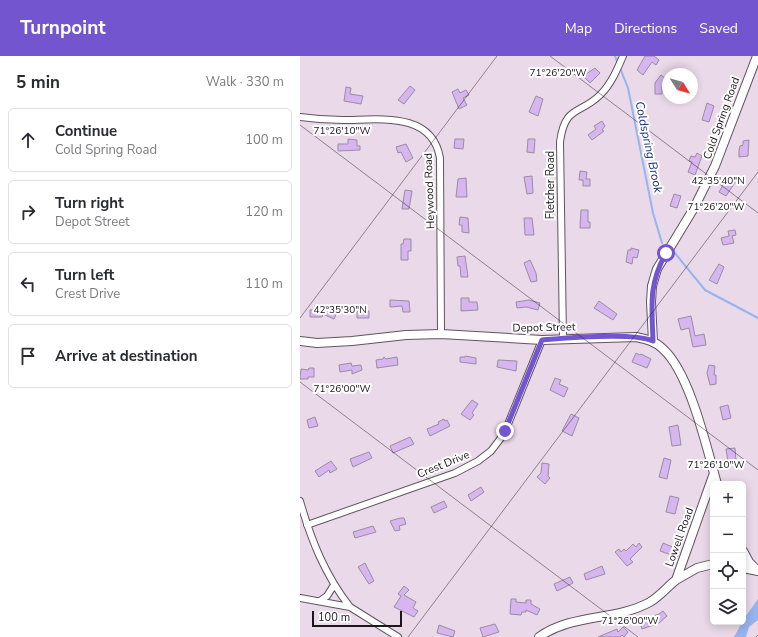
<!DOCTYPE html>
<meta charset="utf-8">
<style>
:root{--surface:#fff;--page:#f7f7f7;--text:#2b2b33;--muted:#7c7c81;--line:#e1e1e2;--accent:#7255cf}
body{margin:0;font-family:"Nunito Sans",sans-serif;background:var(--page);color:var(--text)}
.controls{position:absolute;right:12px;bottom:12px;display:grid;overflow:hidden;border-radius:6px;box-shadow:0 2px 10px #0003}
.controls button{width:36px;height:36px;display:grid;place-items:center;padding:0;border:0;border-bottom:1px solid var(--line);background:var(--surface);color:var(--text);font:20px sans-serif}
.compass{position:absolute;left:362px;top:12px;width:36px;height:36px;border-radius:50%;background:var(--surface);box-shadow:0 2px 10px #0003;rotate:127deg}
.scale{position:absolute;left:12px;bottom:10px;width:90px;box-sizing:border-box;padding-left:4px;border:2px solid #1d171c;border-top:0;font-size:11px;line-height:14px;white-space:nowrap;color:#1d171c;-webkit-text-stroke:3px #fff;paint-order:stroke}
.stop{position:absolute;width:12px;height:12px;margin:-9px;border:3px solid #7255cf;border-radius:50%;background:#fff}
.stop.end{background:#7255cf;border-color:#fff;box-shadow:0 1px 4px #0008}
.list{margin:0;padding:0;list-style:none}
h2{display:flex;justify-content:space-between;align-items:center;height:52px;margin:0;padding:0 16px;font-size:17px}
h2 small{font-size:13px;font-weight:400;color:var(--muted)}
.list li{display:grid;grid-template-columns:26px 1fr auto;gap:12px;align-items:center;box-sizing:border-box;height:64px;margin:0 8px 8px;padding:0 8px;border:1px solid var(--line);border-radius:6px}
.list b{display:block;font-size:15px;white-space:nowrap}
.list p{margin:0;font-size:13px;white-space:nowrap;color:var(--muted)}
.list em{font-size:13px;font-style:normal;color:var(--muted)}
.icon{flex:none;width:22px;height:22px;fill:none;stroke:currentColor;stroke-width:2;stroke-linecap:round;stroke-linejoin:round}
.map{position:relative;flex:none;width:458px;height:581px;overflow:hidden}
header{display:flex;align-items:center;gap:24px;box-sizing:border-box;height:56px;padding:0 20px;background:var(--accent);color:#fff}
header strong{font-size:19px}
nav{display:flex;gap:22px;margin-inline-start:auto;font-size:14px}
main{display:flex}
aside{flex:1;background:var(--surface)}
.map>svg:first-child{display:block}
.water{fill:#96b4ed}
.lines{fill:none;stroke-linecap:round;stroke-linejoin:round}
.stream{stroke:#96b4ed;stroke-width:2}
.building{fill:#d6b5f1;stroke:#978e9f}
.street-casing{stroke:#615460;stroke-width:8}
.secondary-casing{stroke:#615460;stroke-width:10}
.street{stroke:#fff;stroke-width:6}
.secondary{stroke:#fff;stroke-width:8}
.route{stroke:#7255cf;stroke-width:5}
.ticks{fill:none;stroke:#1d171c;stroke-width:1;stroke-opacity:0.45}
.labels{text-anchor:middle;stroke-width:4;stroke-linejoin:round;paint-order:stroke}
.street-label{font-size:11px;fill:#1d171c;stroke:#fff}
.water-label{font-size:12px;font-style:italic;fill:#143173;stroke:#fff}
.ticks-label{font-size:10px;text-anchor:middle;fill:#1d171c;stroke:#fff;stroke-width:4;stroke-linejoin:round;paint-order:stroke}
</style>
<header>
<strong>Turnpoint</strong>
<nav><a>Map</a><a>Directions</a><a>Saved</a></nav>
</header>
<main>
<aside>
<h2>5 min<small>Walk · 330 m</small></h2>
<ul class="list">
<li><svg class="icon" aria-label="ahead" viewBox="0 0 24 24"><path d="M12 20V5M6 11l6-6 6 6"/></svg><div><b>Continue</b><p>Cold Spring Road</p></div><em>100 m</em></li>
<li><svg class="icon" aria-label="right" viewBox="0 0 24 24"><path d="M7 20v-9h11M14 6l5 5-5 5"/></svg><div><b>Turn right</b><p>Depot Street</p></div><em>120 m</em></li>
<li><svg class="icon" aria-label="left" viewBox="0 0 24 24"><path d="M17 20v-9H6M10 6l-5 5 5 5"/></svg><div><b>Turn left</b><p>Crest Drive</p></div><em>110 m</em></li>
<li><svg class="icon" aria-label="arrive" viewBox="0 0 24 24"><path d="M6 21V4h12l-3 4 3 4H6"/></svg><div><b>Arrive at destination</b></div></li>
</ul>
</aside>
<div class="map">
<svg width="458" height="581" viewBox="0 0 458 581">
<rect width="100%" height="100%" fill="#ead9e8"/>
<!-- water -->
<path class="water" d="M458 543V564L449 571 446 581H434L445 561Z"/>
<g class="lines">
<!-- stream -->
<path class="stream" d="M315 0 318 8
M320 12 328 32 353 157 362 187
M374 196 405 234 458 262"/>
</g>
<!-- building -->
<path class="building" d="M345 0H354L359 4 356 9 352 6 343 19 337 14Z
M295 12 300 17 290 27 283 20Z
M361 19 367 24 362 31V38H355V27Z
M110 30 115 34 104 48 98 44Z
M46 31 51 32 50 38 63 40 61 48 44 45Z
M158 33 160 37 166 34 169 39 163 42 167 49 159 53 152 36Z
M236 40 243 43 238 60 229 56Z
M407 47 414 50 409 66 402 64Z
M302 65 305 70 302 74 304 75 292 84 288 79 296 73 294 70Z
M48 83 57 84V90H60V94L38 95V88H48Z
M155 83H164L163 93 154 92Z
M228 83H235L234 97 227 96Z
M449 84 448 100 439 101V94L440 90 443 89V85Z
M106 88 113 102 106 106 101 96 98 97 96 91Z
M397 97 402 100 395 119 388 116 392 106 389 105 391 100 395 101Z
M280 115 287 116 286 123H290V130H283V124H279Z
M232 120 233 137 227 138 224 121Z
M166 122 167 141H156L158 123Z
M431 122 436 125 426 140 419 136 424 127 427 128Z
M105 134 112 135 109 153H102Z
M374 138 381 140 377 152 370 150Z
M281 154H288V166H290V172H280Z
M160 161 168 162 169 177 162 176V169H159Z
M224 162H232L234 179H225Z
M435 174 436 179 432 180 434 187 423 189 421 182 429 180 428 175Z
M104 183H111V195H108V204H101V188H103Z
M331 192 339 194 337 202 333 201 332 208 326 206 328 194H331Z
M165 200 168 221H161L160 210H158L157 201Z
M230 204 236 217 237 225 231 226 224 207Z
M419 208 424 211 417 228 409 224Z
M161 242H169V246H177L178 254 161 255Z
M90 244 109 245 110 256H103L102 250 90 251Z
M229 244 240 247 238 254 226 251 217 252 216 246Z
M299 245 317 258 313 264 294 252Z
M30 253 37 256 34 263 23 258 22 261H10V254Z
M57 255H69V262H57Z
M391 260 395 280 404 278 406 289 393 291 389 272 381 274 378 263Z
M336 297 340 299 341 298 351 303 347 312 332 306Z
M165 300 176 302V308L160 306V301H165Z
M84 301 86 303 97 301 98 309 77 312 76 304 83 303Z
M198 304 217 305 216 315 197 311Z
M51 307 52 310 61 309 62 314 52 318V314L40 316 39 309Z
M409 309 415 310 414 319H416V328L410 329 407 317Z
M9 312H14V321H8V323H0L1 313 8 314Z
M255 322 261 324 259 328 268 332 264 341 250 334Z
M172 344 178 348 172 357 174 359 170 364 161 358Z
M428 349 431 362 423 364 420 351Z
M271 358 279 362 272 380 262 375Z
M15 361 18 370 9 372 7 364Z
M144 363 145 365 147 364 150 370 130 380 127 373 139 368 138 366Z
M378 369 381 389 372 390 369 371Z
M110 381 114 388 93 397 90 390Z
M435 392 436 405 428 406 426 393Z
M69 396 72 402 53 411 50 403Z
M364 402 371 404 367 423 359 421Z
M31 405 37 413 30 417 29 414 19 421 15 415Z
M242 407 249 408 248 420 250 422 245 428 237 421 241 417Z
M181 431 184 436 171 445 168 439Z
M370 440 379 442 375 458 366 456Z
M144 445 147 451 134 457 131 451Z
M100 462H104L106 468 99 470 100 474 95 475 90 465Z
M73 470 76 476 55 482 53 476Z
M339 487 342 491 330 503 333 506 327 510 315 496 319 493 321 496 324 493 326 495 333 488 336 491Z
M363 487 380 494 377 501 360 495Z
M65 507 74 525 69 528 58 511Z
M302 510 305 518 286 524 284 518Z
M270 521 273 527 257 535 254 528Z
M104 530 109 534 104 539 116 546 113 552 118 555 114 561 94 551 101 540 98 538Z
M211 543H216V546L226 547V544H231V548L240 553 237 559 226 554V556H222L221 559 210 558Z
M363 555 367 560 359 567 342 573 339 565 359 558Z
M195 568 199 576 183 581 180 572Z
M139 569 155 575 153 581 137 577Z
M323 571 328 576 324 581 322 579 320 581H298L317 573 318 576Z"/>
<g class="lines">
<defs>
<path id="street" d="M0 61C14 63 29 64 43 64 78 64 132 55 140 102L141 278
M263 282 260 86C265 48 281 59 301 38 311 28 317 14 323 0
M0 445C11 484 25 519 50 551
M7 469 155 417 178 405 191 395 204 378 242 284
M0 542 50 551 98 581
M20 545 27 540 34 529"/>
<path id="secondary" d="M0 285 17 287 52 285 106 279 141 278 242 284 336 281C346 283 355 285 363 293 390 317 407 393 417 428
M353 285 351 246 352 230 357 213 394 152 415 110 457 0
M443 495 449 506 458 515
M443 512 458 515
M376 524 397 512 413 508
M239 581C273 557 316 565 350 546 360 540 367 531 376 524L414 417"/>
</defs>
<!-- street casing -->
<use href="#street" class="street-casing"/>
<!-- secondary casing -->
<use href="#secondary" class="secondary-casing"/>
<!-- street -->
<use href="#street" class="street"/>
<!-- secondary -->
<use href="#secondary" class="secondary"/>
</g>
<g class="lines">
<!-- route -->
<path class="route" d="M205 375 242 284C267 282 332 276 353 285 352 251 348 229 366 197"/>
</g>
<!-- ticks -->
<path class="ticks" d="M250 0 458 157M0 69 458 414M0 262 197 0M0 326 338 581M108 581 458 116M456 581 458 579"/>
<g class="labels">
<!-- street labels -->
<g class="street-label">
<text transform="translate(421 62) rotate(-70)" y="4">Cold Spring Road</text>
<text transform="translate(250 129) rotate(-90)" y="4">Fletcher Road</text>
<text transform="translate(129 135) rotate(-92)" y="4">Heywood Road</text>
<text transform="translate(244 271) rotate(-1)" y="4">Depot Street</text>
<text transform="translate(143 408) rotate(-22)" y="4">Crest Drive</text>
<text transform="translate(379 481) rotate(-70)" y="4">Lowell Road</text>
</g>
<!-- water labels -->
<g class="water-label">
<text transform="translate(349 91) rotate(78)" y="4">Coldspring Brook</text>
</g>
</g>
<g class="ticks-label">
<text x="258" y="20">71°26'20"W</text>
<text x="42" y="78">71°26'10"W</text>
<text x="418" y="128">42°35'40"N</text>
<text x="416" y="154">71°26'20"W</text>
<text x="40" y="257">42°35'30"N</text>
<text x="42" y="336">71°26'00"W</text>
<text x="416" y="412">71°26'10"W</text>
<text x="330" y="568">71°26'00"W</text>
</g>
</svg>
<div class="controls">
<button>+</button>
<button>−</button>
<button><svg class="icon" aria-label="locate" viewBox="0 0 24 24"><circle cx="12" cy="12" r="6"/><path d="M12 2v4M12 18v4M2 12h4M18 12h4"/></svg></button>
<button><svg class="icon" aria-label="layers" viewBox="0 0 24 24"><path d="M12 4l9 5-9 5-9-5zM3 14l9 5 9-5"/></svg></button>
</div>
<svg class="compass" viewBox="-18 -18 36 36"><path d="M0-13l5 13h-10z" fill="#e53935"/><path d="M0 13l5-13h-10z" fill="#7c7c81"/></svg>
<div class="scale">100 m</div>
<div class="stop" style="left:366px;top:197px"></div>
<div class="stop end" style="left:205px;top:375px"></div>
</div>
</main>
